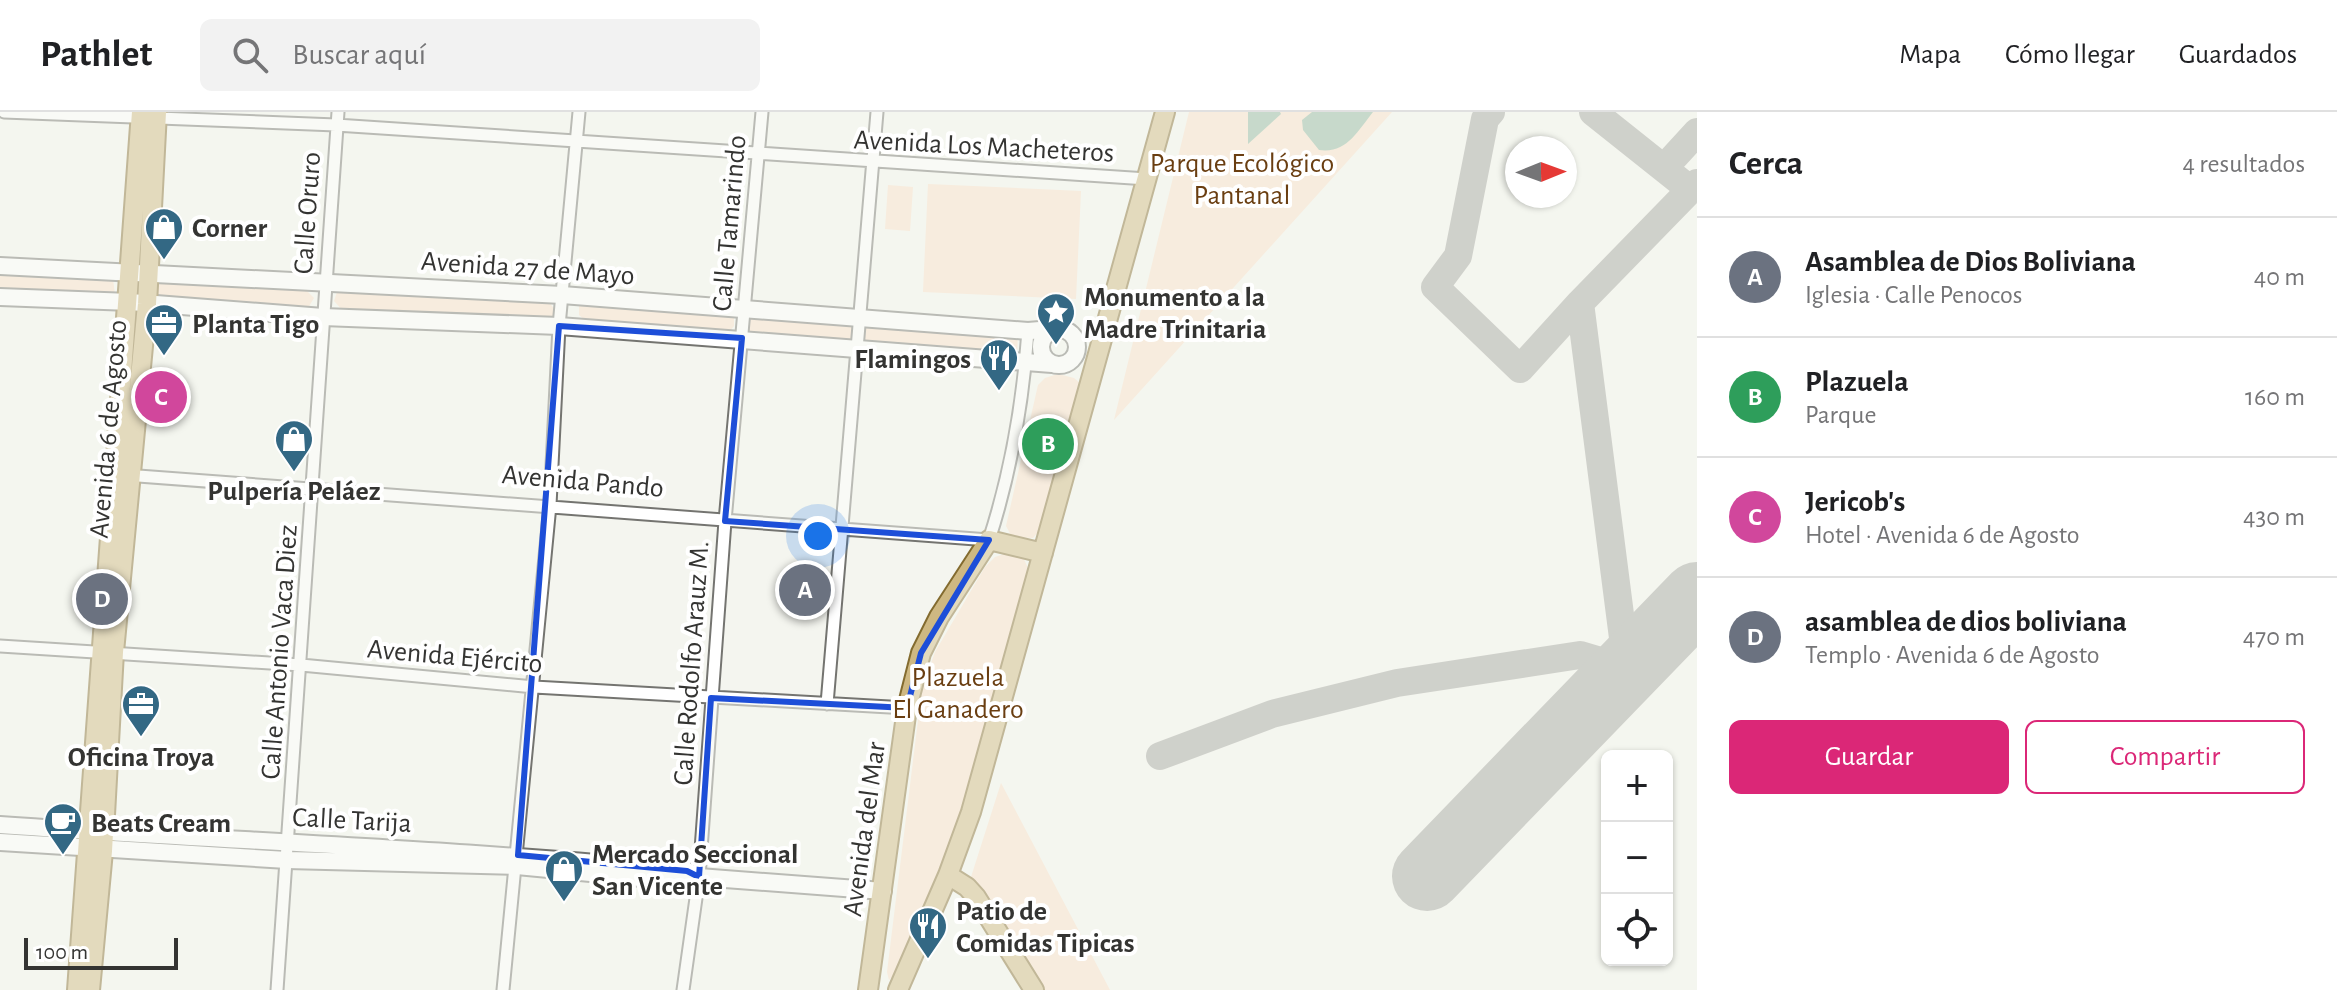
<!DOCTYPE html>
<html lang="es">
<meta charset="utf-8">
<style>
:root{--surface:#fff;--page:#f2f2f2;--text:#202124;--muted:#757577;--line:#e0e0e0;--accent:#db2777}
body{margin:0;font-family:"Alegreya Sans",sans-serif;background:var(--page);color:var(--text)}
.controls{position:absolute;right:24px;bottom:24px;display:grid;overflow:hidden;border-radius:12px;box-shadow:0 2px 6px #0004}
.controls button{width:72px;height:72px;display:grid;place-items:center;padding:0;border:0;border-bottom:2px solid var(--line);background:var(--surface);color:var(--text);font:40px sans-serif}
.compass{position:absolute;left:1505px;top:24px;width:72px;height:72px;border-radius:50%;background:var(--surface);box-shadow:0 2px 6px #0004;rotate:89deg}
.scale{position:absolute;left:24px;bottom:20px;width:154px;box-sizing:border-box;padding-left:8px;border:4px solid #343432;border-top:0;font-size:22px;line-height:28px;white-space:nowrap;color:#343432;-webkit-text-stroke:6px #fff;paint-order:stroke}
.you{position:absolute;left:818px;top:424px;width:28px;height:28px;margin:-20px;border:6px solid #fff;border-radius:50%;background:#1a73e8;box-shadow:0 0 0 12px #1a73e833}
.badge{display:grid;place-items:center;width:52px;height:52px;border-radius:50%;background:var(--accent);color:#fff;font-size:26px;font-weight:700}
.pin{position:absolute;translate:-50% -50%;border:4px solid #fff;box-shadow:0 2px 8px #0006}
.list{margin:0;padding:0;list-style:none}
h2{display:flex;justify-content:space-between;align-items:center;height:104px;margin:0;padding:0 32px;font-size:34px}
h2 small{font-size:26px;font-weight:400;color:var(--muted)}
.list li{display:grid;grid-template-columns:52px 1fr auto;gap:24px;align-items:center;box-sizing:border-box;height:120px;padding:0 32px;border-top:2px solid var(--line)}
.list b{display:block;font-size:30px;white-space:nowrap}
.list p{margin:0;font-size:26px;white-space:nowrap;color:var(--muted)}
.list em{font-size:26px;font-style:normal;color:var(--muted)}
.actions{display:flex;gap:16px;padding:24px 32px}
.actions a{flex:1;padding:18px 0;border:2px solid var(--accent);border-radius:12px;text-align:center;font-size:28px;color:var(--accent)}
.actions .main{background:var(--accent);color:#fff}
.icon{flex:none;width:44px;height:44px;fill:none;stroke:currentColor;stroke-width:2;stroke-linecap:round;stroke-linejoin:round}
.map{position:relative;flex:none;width:1697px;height:878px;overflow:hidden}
header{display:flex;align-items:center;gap:48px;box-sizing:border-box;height:112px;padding:0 40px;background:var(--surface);border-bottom:2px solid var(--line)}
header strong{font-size:38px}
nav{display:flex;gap:44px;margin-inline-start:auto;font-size:28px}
.search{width:560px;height:72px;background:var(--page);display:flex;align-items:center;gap:20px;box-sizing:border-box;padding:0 28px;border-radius:12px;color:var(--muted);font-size:30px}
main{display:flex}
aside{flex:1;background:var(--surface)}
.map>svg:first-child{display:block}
.green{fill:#fbe0c9}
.water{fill:#90b7a1}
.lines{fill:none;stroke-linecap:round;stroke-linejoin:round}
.taxiway{stroke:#a3a4a0;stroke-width:28}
.runway{stroke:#a3a4a0;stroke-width:70}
.street-casing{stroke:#747470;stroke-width:15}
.secondary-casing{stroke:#747470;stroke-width:20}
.primary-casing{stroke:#836b2f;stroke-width:22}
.street{stroke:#fff;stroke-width:11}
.secondary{stroke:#fff;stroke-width:16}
.primary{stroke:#ceb882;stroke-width:18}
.marked{fill:none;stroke:#1d4ed8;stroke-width:6;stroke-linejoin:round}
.labels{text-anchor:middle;stroke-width:8;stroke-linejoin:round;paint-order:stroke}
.street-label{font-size:28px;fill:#343432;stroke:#fff}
.park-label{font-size:28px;fill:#6a3e11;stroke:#fff}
.poi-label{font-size:28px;font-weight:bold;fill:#343432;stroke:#fff;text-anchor:start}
</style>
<header>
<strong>Pathlet</strong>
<div class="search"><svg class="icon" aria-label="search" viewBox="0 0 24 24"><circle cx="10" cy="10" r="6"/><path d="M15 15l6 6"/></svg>Buscar aquí</div>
<nav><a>Mapa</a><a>Cómo llegar</a><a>Guardados</a></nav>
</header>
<main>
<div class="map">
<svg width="1697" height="878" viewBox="0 0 1697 878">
<rect width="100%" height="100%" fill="#f4f5ef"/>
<!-- green -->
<path class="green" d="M1189 0H1392L1114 308Z
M928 72 1081 79 1076 187 923 180Z
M888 73 913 75 910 119 885 117Z
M0 158 113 167 115 183 0 181Z
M153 168 306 178 314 186 308 196 152 189Z
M346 177 548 189 556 199 552 209 344 200 334 189 337 180Z
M587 187 729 199 734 205V214L728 221 586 209 579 203V193Z
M749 200 855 207 852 233 748 222Z
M865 208 1018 218 1017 247 861 233Z
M1058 262 1074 266 1081 272 1046 411 1033 426 1012 425 1006 414 1038 273 1045 266Z
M1007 441 1022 443 1028 456 1024 479 958 715 897 860 889 868 887 860 922 576 935 540 985 455 995 445Z
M1001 671 1110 878H1042L971 765Z"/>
<!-- water -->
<path class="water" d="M1248 0H1280L1281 2 1248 32Z
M1312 0H1373C1357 20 1346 42 1319 38L1303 18 1302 8Z"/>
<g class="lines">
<!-- taxiway -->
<path class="taxiway" d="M1491 0 1485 7 1458 144 1435 175 1520 257 1580 191
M1593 0 1691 78
M1664 56 1697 20
M1160 644 1272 602 1397 571 1580 543 1627 557 1580 191 1697 71"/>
<!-- runway -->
<path class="runway" d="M1427 764 1697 485"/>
<defs>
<path id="street" d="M4 0 336 13 1147 67
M125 363 989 428C1011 360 1023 290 1028 219
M0 534 301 553 534 575 907 596
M827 592 877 0
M277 878 338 0
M503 878 550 393 559 214 579 0
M683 878 699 765 725 409 762 0"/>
<path id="secondary" d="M0 154 562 183 1028 219 1052 217
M0 185 130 190 323 205 559 214 1052 252
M1041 235a18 18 0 1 1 36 0a18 18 0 1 1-36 0Z
M0 713C229 729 458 737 687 759L699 765
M0 730 287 748 517 754 685 770 699 765 883 779"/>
<path id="primary" d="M948 763 967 775 976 785 1034 878
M77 878 141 0
M90 878 103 739 114 540 147 192 157 0
M868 878 907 596 921 541 939 505 989 428 1043 441
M898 878 948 763 971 700 1165 0"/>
</defs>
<!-- street casing -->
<use href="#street" class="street-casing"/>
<!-- secondary casing -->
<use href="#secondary" class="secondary-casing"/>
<!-- primary casing -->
<use href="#primary" class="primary-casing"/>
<!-- street -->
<use href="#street" class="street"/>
<!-- secondary -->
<use href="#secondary" class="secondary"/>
<!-- primary -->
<use href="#primary" class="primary"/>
</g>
<!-- marked area -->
<path d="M0 0H1697V878H0ZM559 214 742 226 725 409 989 428 921 541 907 596 711 586 699 765 687 759 518 743Z" fill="#f4f5ef" fill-opacity=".55" fill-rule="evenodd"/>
<path class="marked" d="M559 214 742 226 725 409 989 428 921 541 907 596 711 586 699 765 687 759 518 743Z"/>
<!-- icons -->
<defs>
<symbol id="shop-pin" viewBox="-11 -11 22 30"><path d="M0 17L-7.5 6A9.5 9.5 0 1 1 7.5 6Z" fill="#336884" stroke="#fff"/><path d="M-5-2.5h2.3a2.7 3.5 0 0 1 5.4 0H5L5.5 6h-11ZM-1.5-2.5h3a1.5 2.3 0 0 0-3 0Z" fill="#fff"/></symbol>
<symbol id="sight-pin" viewBox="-11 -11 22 30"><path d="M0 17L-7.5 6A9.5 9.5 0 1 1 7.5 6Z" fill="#336884" stroke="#fff"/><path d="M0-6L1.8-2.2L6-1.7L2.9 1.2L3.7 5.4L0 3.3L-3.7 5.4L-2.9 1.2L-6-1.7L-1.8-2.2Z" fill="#fff"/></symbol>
<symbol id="office-pin" viewBox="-11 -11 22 30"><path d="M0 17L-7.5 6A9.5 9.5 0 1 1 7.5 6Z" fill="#336884" stroke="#fff"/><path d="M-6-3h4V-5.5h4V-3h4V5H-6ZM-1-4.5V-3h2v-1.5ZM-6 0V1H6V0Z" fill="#fff"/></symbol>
<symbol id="restaurant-pin" viewBox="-11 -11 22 30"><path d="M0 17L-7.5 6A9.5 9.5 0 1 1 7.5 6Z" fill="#336884" stroke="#fff"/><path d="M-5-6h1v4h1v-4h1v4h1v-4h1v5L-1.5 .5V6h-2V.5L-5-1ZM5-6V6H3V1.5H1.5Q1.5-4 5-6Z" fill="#fff"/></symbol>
<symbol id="cafe-pin" viewBox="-11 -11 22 30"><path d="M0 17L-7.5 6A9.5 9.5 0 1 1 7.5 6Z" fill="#336884" stroke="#fff"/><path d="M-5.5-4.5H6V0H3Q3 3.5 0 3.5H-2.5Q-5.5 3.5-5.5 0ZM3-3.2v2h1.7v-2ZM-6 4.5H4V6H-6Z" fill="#fff"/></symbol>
</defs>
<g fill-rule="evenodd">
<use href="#shop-pin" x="142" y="93" width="44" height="60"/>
<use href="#sight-pin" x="1034" y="178" width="44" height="60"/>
<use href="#office-pin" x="142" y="189" width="44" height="60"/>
<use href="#restaurant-pin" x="977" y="224" width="44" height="60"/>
<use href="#shop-pin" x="272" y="305" width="44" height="60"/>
<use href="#office-pin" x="119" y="570" width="44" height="60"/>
<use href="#cafe-pin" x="41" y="688" width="44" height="60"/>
<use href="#shop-pin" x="542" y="735" width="44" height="60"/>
<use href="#restaurant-pin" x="906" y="792" width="44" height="60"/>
</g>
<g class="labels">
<!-- street labels -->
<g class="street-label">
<text transform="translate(984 33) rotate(3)" y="10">Avenida Los Macheteros</text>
<text transform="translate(306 101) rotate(-86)" y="10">Calle Oruro</text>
<text transform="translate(728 111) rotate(-85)" y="10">Calle Tamarindo</text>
<text transform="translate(528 155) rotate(4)" y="10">Avenida 27 de Mayo</text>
<text transform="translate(107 317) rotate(-85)" y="10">Avenida 6 de Agosto</text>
<text transform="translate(583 368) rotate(5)" y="10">Avenida Pando</text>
<text transform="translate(278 540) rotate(-86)" y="10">Calle Antonio Vaca Diez</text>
<text transform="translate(455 543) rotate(5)" y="10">Avenida Ejército</text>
<text transform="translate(690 551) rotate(-86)" y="10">Calle Rodolfo Arauz M.</text>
<text transform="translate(352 707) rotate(3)" y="10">Calle Tarija</text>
<text transform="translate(863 717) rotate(-82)" y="10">Avenida del Mar</text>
</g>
<!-- park labels -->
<g class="park-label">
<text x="1242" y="60">Parque Ecológico<tspan x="1242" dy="32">Pantanal</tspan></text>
<text x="958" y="574">Plazuela<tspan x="958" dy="32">El Ganadero</tspan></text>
</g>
<!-- poi labels -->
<g class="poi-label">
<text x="192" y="125">Corner</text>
<text x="1084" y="194">Monumento a la<tspan x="1084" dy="32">Madre Trinitaria</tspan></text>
<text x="192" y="221">Planta Tigo</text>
<text x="971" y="256" text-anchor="end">Flamingos</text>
<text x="294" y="388" text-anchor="middle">Pulpería Peláez</text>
<text x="141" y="654" text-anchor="middle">Oficina Troya</text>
<text x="91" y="720">Beats Cream</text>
<text x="592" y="751">Mercado Seccional<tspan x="592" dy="32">San Vicente</tspan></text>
<text x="956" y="808">Patio de<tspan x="956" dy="32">Comidas Tipicas</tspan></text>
</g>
</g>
</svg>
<div class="controls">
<button>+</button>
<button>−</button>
<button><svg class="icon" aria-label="locate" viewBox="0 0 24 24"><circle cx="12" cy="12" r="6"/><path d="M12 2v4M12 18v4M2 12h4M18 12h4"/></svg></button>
</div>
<svg class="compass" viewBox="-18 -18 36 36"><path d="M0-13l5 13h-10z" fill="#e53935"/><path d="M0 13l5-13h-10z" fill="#757577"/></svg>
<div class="scale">100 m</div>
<div class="you"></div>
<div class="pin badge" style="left:805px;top:478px;background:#6b7280">A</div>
<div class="pin badge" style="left:1048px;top:332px;background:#2e9e5b">B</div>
<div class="pin badge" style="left:161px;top:285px;background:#d1479c">C</div>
<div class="pin badge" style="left:102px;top:487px;background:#6b7280">D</div>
</div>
<aside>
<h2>Cerca<small>4 resultados</small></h2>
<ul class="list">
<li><span class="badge" style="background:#6b7280">A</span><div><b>Asamblea de Dios Boliviana</b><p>Iglesia · Calle Penocos</p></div><em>40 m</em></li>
<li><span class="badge" style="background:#2e9e5b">B</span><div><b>Plazuela</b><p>Parque</p></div><em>160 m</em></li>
<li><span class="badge" style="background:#d1479c">C</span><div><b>Jericob's</b><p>Hotel · Avenida 6 de Agosto</p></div><em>430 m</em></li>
<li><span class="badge" style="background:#6b7280">D</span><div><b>asamblea de dios boliviana</b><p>Templo · Avenida 6 de Agosto</p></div><em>470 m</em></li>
</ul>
<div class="actions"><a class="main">Guardar</a><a>Compartir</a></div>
</aside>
</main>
